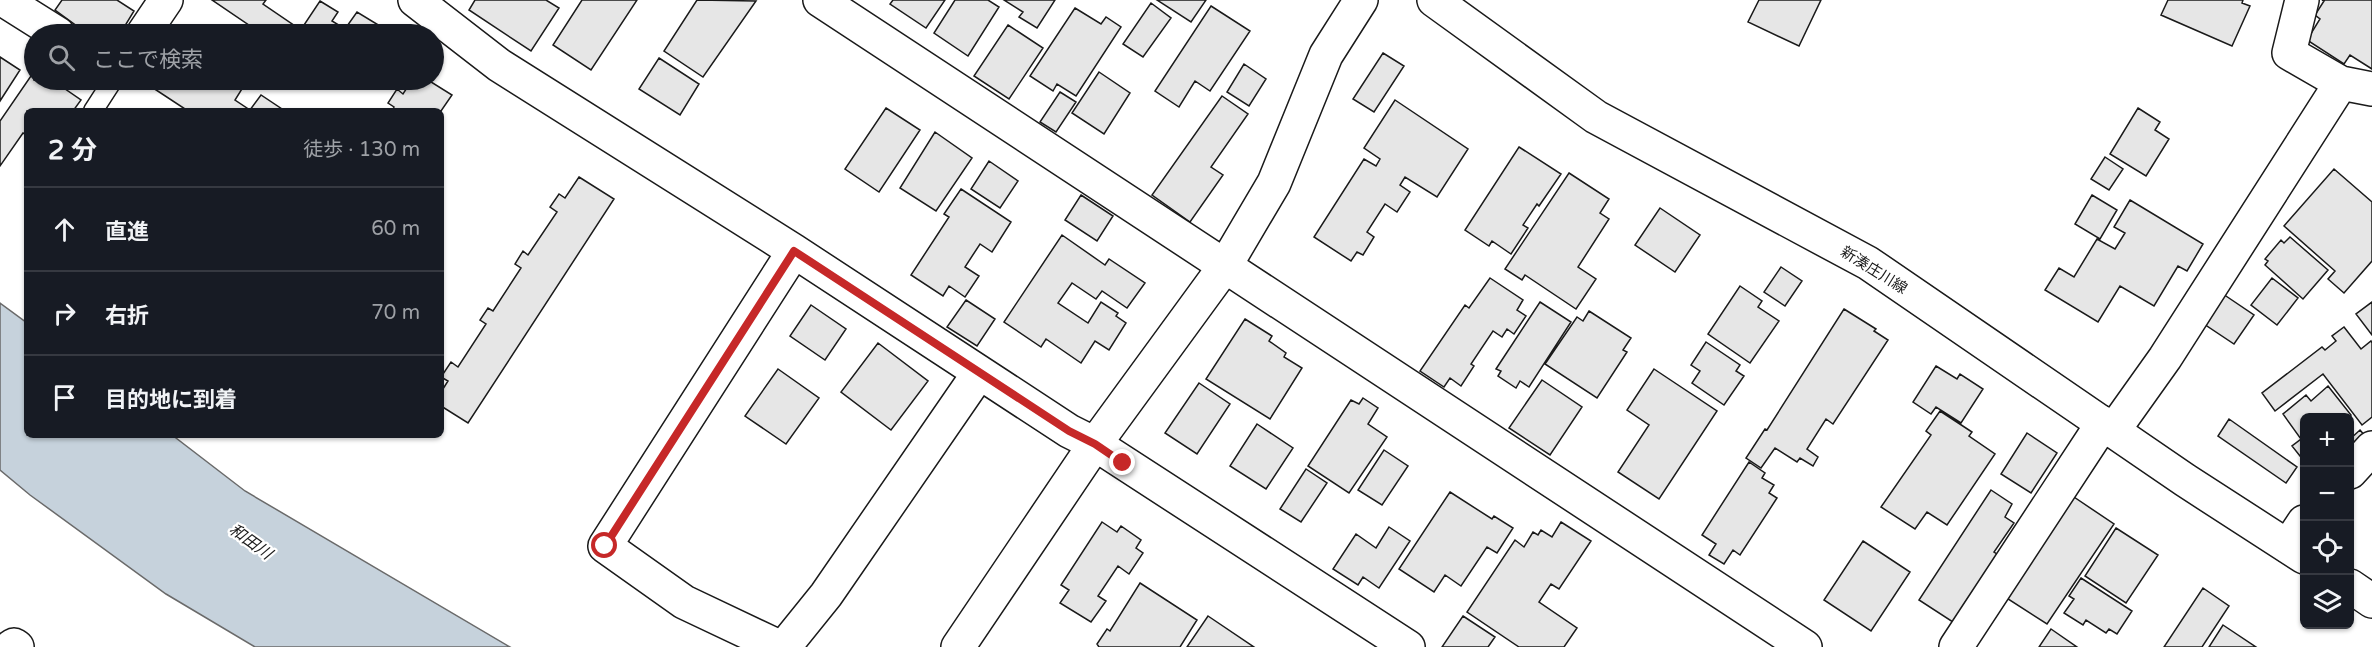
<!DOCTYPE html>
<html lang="ja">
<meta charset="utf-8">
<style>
:root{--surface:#171b24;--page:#242831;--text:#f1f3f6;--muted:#9ea1a6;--line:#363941}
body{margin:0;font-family:"Varela Round","Noto Sans JP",sans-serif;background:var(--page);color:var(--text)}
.controls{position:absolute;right:18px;bottom:18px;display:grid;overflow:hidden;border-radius:9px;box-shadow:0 2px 4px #0004}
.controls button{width:54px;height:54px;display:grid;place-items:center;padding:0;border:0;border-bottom:2px solid var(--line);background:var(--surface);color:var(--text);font:30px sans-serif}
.stop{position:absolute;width:18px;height:18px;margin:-14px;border:4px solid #c62828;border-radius:50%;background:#fff}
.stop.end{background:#c62828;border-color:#fff;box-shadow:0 2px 6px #0008}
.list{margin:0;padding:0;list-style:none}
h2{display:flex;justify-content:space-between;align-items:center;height:78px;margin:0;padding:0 24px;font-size:26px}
h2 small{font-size:20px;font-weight:400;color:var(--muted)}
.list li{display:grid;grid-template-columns:39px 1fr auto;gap:18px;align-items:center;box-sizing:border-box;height:84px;padding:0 24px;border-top:2px solid var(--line)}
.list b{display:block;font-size:22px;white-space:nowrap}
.list em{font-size:20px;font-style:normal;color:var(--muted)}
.icon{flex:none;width:33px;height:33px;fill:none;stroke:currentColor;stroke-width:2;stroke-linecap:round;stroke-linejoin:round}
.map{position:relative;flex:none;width:2372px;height:647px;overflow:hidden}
.search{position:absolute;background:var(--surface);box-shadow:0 2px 4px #0004;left:24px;top:24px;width:420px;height:66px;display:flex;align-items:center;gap:15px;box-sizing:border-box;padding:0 21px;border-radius:33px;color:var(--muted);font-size:22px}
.panel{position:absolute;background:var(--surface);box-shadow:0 2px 4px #0004;left:24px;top:108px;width:420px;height:330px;border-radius:9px}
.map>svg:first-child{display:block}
.water{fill:#c6d2dc;stroke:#6a6a6a;stroke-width:1.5}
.building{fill:#e6e6e6;stroke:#1a1a1a;stroke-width:1.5}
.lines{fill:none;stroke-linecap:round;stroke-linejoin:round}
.lane-casing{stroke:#1a1a1a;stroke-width:21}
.street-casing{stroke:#1a1a1a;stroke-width:36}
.secondary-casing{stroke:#1a1a1a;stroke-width:36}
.primary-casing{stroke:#1a1a1a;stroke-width:36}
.lane{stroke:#fff;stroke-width:18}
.street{stroke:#fff;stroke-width:33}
.secondary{stroke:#fff;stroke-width:33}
.primary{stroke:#fff;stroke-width:33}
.route{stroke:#c62828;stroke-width:8}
.labels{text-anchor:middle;stroke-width:4.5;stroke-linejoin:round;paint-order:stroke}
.street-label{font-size:15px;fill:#1a1a1a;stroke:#fff}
.water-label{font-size:16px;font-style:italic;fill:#1a1a1a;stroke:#fff}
</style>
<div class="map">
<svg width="2372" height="647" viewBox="0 0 2372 647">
<rect width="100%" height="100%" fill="#fff"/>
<!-- water -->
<path class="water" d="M0 303 27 323V435H172L245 491 510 647H255L166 594 30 495 0 470Z"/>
<!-- building -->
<path class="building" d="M62 0H117L134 11 120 34H96L94 33 88 34 55 10Z
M212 0H266L263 4 295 26 289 34H262Z
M475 0H546L559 8 531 51 469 10Z
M582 0H637L591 70 553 45Z
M697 0 756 1 703 77 664 51Z
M893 0H945L926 28 890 4Z
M955 0H988L999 7 968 56 934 33Z
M1004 0H1055L1037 28 1019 17 1023 12Z
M1157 0H1206L1191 22Z
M1759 0H1821L1799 46 1748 22Z
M2168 0H2243L2242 3 2250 6 2232 46 2161 15Z
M2322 0H2372V69L2350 55 2344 64 2307 40 2320 19 2315 15 2324 1Z
M320 1 338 12 332 21 345 29 357 12 380 26 374 34H298Z
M1151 3 1171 18 1143 57 1123 44Z
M1211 6 1250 31 1210 91 1195 81 1179 107 1155 91Z
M1075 8 1101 24 1106 17 1121 27 1076 96 1057 84 1053 91 1030 76Z
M1008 25 1043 48 1009 99 974 76Z
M1383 53 1404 66 1374 112 1353 99Z
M0 57 20 70 0 101Z
M659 58 699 84 680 115 639 89Z
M1244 64 1266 79 1249 106 1227 92Z
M1099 72 1130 93 1104 134 1072 113Z
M33 73 34 80H52L81 100 73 111H27V135L23 133 0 166V121Z
M150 80H239L245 84 235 100 250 110 261 95 285 111H188L147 84Z
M412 80H428L452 95 441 111H392L394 107 388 103 397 89 403 94Z
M1060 92 1076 102 1056 132 1040 122Z
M1222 96 1248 114 1211 167 1223 175 1190 222 1152 195Z
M1395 100 1468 149 1437 197 1405 177 1400 185 1410 192 1397 212 1385 204 1367 232 1374 237 1363 255 1357 252 1351 261 1314 237 1364 159 1376 166 1380 159 1364 148Z
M886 108 920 130 879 192 845 169Z
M2138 108 2160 122 2155 130 2169 139 2146 176 2110 154Z
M935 132 972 158 936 211 900 188Z
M1519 147 1561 174 1539 206 1537 204 1523 225 1528 228 1511 254 1492 241 1489 246 1465 230Z
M2105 157 2123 169 2109 190 2091 179Z
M989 161 1018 181 1000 208 971 189Z
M2334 169 2372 202V261L2344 293 2328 279 2335 271 2284 226Z
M1569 173 1609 199 1600 213 1609 219 1578 267 1596 279 1576 309 1525 275 1522 280 1505 269Z
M579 177 614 199 468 423 441 406V392L448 381 441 377 451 362 458 367 486 324 480 320 488 308 493 311 521 268 515 264 523 251 528 255 557 212 550 207 559 194 565 198Z
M961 189 1011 222 992 252 980 244 965 267 979 276 965 297 949 286 943 296 911 275 949 217 944 214Z
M1081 195 1113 216 1097 241 1065 220Z
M2092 195 2117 210 2100 239 2075 224Z
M2130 200 2203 244 2187 271 2178 266 2154 306 2120 286 2098 322 2045 290 2059 268 2074 277 2097 239 2115 249 2125 233 2114 227Z
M1660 208 1700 235 1675 272 1635 245Z
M1062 235 1105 265 1109 259 1145 283 1127 308 1102 291 1096 299 1072 283 1058 303 1088 323 1101 302 1118 313 1116 316 1126 323 1109 350 1095 341 1081 363 1046 339 1041 347 1004 322Z
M2290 237 2328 270 2303 299 2265 265 2268 261 2265 259 2281 240 2284 243Z
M1781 267 1802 281 1785 306 1764 292Z
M1490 278 1523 300 1517 310 1526 316 1514 334 1507 329 1502 337 1493 331 1471 364 1474 366 1461 386 1450 378 1444 387 1420 371 1465 305 1469 308Z
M2272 278 2298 298 2277 325 2251 305Z
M1740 286 1762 301 1758 307 1779 321 1750 363 1708 334Z
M2220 292 2254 315 2234 344 2201 322Z
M966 300 995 319 977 346 947 327Z
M1540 302 1571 322 1529 387 1520 381 1516 388 1498 376 1501 371 1496 369Z
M2372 302V335L2356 314Z
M811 305 846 329 825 360 790 336Z
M1844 309 1876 329 1874 331 1888 340 1833 424 1826 419 1807 449 1818 457 1813 466 1800 458 1797 462 1775 448 1761 468 1746 458 1765 429 1767 430Z
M1589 311 1631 338 1623 350 1627 352 1597 398 1545 364 1577 317 1583 321Z
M1245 319 1272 336 1269 341 1286 353 1284 357 1302 368 1270 419 1206 379Z
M2344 327 2361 349 2371 341 2372 343V417L2362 425 2323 374 2275 411 2262 393 2322 347 2325 350 2336 341 2332 336Z
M1706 342 1740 365 1736 371 1744 376 1724 405 1692 383 1700 371 1691 365Z
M878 343 928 381 891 430 841 392Z
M1936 366 1957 379 1960 374 1983 389 1961 423 1936 407 1931 414 1913 402Z
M778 369 819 398 786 444 745 416Z
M1654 369 1717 411 1659 499 1618 472 1649 425 1627 410Z
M1542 380 1582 407 1550 455 1509 428Z
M1199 383 1230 404 1197 454 1165 433Z
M2328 386 2351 415 2349 418H2304V461L2292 446 2301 439 2283 414 2306 395 2311 401Z
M1363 398 1378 408 1368 424 1387 437 1349 493 1308 466 1351 400 1359 404Z
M1940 411 1972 432 1969 436 1995 454 1947 525 1927 512 1915 529 1881 507 1931 435 1926 431Z
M2229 419 2297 467 2286 483 2218 436Z
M1257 424 1293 448 1266 489 1230 466Z
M2360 430 2370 442 2350 460V439Z
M2027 433 2057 453 2031 493 2001 474Z
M1384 450 1408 466 1382 505 1358 490Z
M1749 462 1765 473 1762 478 1774 485 1769 493 1777 498 1740 555 1733 550 1724 564 1709 555 1716 544 1702 535Z
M1306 469 1327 483 1301 522 1280 509Z
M1991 490 2012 504 2005 517 2014 523 1994 552 2003 558 1959 626 1919 600Z
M1450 492 1492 519 1494 516 1513 528 1497 553 1487 547 1461 586 1445 575 1434 592 1399 569Z
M2068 493 2114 524 2047 624 2005 597Z
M1102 522 1117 532 1121 526 1141 540 1136 548 1143 553 1129 574 1118 566 1098 596 1106 601 1091 622 1060 603 1069 590 1061 585Z
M1561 522 1591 541 1559 589 1551 584 1539 602 1577 628 1564 647H1519L1467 612 1515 540 1524 547 1533 532 1538 535 1541 530 1552 537Z
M1389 527 1410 541 1379 588 1363 577 1358 585 1333 569 1356 534 1376 548Z
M2116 528 2158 555 2126 603 2085 576Z
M1863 541 1910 572 1871 631 1824 600Z
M2081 578 2132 611 2117 634 2109 629 2106 633 2086 620 2083 625 2064 613 2074 599 2069 596Z
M1140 583 1197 620 1180 647H1099L1097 644 1107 629 1110 631Z
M2203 588 2229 606 2202 647H2164Z
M1208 616 1254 647H1187Z
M1463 616 1495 637 1488 647H1442Z
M2223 625 2256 647H2209Z
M2051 629 2077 647H2039Z"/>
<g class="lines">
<defs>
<path id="lane" d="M93 111 113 80"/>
<path id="street" d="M4 0 58 34
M415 0 499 65 794 251 1069 431 1095 444 1408 647
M820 0 1805 647
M2302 0 2289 53 2341 83 2372 89
M143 34 166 0
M2113 431 2165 358 2341 83
M2350 472 2372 448
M2288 546 2304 522
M11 647 14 645 17 647
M779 647 684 602 605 546 794 251
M784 647 826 595 979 373
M1956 647 2103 423"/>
<path id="secondary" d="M958 647 1095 444 1225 266 1274 183 1326 55 1361 0"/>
<path id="primary" d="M1434 0 1596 117 1868 263 2185 480 2304 557
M2350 586 2372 601"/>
</defs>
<!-- lane casing -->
<use href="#lane" class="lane-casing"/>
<!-- street casing -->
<use href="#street" class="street-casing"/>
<!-- secondary casing -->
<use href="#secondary" class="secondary-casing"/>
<!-- primary casing -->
<use href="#primary" class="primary-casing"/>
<!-- lane -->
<use href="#lane" class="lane"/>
<!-- street -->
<use href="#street" class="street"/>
<!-- secondary -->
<use href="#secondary" class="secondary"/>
<!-- primary -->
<use href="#primary" class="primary"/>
</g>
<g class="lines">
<!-- route -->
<path class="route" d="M605 546 794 251 1069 431 1095 444 1123 463"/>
</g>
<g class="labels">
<!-- street labels -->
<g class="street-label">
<text transform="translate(1874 270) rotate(32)" y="5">新湊庄川線</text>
</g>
<!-- water labels -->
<g class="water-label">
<text transform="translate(251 541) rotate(36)" y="6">和田川</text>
</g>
</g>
</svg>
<div class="controls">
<button>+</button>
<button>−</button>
<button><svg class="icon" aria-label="locate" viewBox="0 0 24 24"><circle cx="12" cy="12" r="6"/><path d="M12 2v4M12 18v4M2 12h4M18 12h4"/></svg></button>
<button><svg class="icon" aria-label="layers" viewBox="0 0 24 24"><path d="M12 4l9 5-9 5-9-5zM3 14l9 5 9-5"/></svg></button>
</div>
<div class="stop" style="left:605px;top:546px"></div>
<div class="stop end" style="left:1123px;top:463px"></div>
<div class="search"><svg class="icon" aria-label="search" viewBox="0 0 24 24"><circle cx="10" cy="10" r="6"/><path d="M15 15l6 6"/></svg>ここで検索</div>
<section class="panel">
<h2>2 分<small>徒歩 · 130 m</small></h2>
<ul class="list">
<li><svg class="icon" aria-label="ahead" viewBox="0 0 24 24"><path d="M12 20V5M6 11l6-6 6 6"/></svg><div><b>直進</b></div><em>60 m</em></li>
<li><svg class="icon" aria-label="right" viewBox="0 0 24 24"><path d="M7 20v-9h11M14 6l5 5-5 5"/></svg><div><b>右折</b></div><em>70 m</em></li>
<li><svg class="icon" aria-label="arrive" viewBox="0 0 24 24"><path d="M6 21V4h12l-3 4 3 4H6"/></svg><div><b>目的地に到着</b></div></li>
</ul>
</section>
</div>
